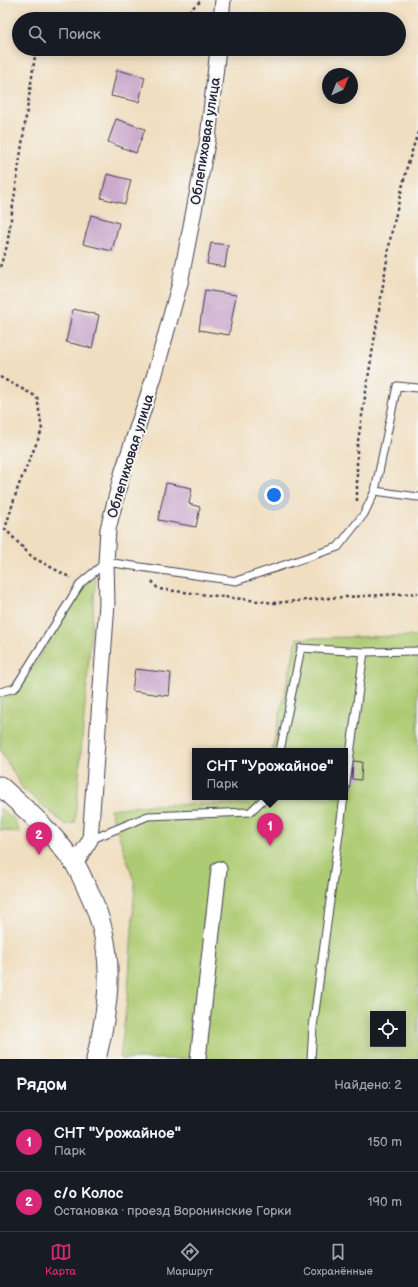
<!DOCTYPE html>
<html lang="ru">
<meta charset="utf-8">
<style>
:root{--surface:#171b24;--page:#242831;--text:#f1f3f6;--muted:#9ea1a6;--line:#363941;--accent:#db2777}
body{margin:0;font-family:"Balsamiq Sans",sans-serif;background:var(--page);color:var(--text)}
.controls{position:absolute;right:12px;bottom:12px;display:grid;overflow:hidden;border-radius:0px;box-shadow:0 2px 10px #0003}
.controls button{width:36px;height:36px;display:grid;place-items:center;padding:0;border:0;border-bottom:1px solid var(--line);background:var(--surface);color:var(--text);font:20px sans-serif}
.compass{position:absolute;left:322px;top:68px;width:36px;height:36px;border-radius:50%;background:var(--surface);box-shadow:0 2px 10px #0003;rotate:43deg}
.you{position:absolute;left:274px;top:495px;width:14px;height:14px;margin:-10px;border:3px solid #fff;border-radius:50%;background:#1a73e8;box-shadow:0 0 0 6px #1a73e833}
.badge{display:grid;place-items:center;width:26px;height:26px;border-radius:50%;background:var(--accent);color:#fff;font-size:13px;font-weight:700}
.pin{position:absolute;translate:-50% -33px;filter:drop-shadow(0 1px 2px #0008)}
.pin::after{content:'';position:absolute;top:21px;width:14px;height:12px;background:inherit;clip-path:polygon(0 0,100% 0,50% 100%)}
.popup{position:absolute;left:192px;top:748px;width:156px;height:52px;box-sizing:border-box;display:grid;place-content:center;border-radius:0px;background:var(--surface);filter:drop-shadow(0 1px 3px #0005);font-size:13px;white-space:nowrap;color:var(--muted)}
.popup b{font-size:15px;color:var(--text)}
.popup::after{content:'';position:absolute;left:50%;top:100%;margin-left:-8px;border:8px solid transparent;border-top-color:var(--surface)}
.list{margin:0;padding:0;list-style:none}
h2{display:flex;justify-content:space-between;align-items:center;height:52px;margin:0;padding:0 16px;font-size:17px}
h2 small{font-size:13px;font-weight:400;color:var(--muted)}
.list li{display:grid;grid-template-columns:26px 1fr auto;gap:12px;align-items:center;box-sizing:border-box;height:60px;padding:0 16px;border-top:1px solid var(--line)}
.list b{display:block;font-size:15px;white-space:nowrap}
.list p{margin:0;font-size:13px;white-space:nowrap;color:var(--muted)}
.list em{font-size:13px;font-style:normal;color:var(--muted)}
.icon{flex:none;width:22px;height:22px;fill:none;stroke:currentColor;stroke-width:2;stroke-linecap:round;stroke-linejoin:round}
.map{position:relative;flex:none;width:418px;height:1059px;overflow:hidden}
.search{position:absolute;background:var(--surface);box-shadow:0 2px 10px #0003;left:12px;right:12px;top:12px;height:44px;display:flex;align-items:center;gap:10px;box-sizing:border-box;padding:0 14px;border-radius:22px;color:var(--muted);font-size:15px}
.sheet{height:172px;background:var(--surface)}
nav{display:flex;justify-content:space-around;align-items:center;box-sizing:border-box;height:56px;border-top:1px solid var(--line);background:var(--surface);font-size:11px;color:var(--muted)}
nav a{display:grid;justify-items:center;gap:2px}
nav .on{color:var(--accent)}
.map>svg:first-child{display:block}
.green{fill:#adcb72;stroke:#687656;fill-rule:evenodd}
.building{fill:#caa9cc}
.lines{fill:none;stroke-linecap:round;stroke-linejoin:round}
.service-casing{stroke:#413e4f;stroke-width:9}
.minor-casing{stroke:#413e4f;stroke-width:17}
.tertiary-casing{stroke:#413e4f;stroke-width:21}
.path{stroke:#413e4f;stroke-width:2.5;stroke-dasharray:3 3;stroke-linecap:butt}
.service{stroke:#fff;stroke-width:7}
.minor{stroke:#fff;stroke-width:15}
.tertiary{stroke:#fff;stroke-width:19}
.labels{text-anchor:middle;stroke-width:4;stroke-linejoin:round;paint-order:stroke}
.street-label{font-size:14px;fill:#22223b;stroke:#f6f6f2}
</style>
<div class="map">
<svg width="418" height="1059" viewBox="0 0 418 1059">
<rect width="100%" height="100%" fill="#f6f6f2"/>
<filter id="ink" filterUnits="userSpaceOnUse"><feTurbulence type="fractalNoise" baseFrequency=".025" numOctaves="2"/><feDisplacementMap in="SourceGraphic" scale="8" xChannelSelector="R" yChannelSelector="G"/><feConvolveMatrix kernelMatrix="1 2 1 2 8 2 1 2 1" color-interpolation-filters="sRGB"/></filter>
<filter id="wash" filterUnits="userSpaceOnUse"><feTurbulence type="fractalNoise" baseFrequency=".012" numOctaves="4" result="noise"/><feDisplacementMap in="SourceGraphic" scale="16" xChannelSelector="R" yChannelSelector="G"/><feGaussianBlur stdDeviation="0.9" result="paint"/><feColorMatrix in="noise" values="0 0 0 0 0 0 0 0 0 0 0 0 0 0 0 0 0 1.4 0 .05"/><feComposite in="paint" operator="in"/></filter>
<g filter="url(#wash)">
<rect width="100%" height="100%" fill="#f0dec0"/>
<!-- green -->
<path class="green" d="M96 576 75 823 66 825 23 789 0 750V698L17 692 85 584Z
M418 636V1059H120L128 992 135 884 110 809 149 805 249 804 255 797H345V751H272L297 638ZM373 1014H403V1044H373Z
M0 808 14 819 20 833 0 830Z"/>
<g id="blocks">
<!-- building -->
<path class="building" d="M117 70 145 77 139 102 111 96Z
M116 119 145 129 136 153 108 142Z
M107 174 131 180 125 204 101 198Z
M91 215 119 223 112 251 83 244Z
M211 243 228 245 225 267 207 264Z
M205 290 236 295 229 335 199 330Z
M73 309 99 315 92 348 66 342Z
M166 483 192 488 189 504 200 507 196 527 158 520Z
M135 669 171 673 169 696 132 691Z
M353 761 362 762 361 780 352 779Z"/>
</g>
</g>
<g filter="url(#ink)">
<use href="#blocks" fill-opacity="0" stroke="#413e4f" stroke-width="1"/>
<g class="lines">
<defs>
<path id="service" d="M375 491 418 497
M0 692 15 688 81 583 106 562 236 581 338 547 364 514 375 491 397 386 418 388
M280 751 301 648 364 652 418 651
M345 791 364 652
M90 840 148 816 250 812 266 797
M311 1059 313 1027 344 797"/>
<path id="minor" d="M221 19 223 0
M75 864 90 840 107 603 106 562 108 529 122 474 154 377 180 283 208 138 218 49
M198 1059 219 869"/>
<path id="tertiary" d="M0 786C27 810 54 834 74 863 80 871 83 881 88 890 116 948 111 998 96 1059"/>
</defs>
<!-- service casing -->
<use href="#service" class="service-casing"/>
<!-- minor casing -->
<use href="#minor" class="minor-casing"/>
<!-- tertiary casing -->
<use href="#tertiary" class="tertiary-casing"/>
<!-- path -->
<path class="path" d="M179 19 202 0
M0 267 7 246 36 49
M0 377 37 397 42 430 18 487 5 529 32 557 71 578
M357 501V447L391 235 407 167 418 132
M152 581 158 589 275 603 329 598 418 593"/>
<!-- service -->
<use href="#service" class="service"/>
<!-- minor -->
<use href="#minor" class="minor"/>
<!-- tertiary -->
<use href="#tertiary" class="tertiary"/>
</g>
</g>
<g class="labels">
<!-- street labels -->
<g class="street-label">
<text transform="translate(205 141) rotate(-81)" y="5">Облепиховая улица</text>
<text transform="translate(130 456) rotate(-73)" y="5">Облепиховая улица</text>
</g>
</g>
</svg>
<div class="controls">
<button><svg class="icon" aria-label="locate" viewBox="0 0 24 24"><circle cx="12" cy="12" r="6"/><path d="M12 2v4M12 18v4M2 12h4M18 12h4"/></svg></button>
</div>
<svg class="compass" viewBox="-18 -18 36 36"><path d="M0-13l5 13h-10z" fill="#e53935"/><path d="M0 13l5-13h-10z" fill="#9ea1a6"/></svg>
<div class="you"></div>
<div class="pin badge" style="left:270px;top:846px">1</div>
<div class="popup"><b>СНТ &quot;Урожайное&quot;</b>Парк</div>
<div class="pin badge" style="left:39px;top:855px">2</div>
<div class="search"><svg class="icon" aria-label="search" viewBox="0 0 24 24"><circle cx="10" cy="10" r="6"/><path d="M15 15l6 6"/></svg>Поиск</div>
</div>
<section class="sheet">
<h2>Рядом<small>Найдено: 2</small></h2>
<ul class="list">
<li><span class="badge">1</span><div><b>СНТ &quot;Урожайное&quot;</b><p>Парк</p></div><em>150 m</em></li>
<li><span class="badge">2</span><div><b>с/о Колос</b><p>Остановка · проезд Воронинские Горки</p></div><em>190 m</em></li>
</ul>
</section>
<nav>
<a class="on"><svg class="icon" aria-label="map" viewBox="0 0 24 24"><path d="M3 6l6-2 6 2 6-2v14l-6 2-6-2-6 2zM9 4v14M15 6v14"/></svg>Карта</a>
<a><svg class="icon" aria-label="directions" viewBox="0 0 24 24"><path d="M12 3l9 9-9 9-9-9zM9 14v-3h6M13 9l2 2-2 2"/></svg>Маршрут</a>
<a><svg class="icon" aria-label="saved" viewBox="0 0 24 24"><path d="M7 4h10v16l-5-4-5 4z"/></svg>Сохранённые</a>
</nav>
